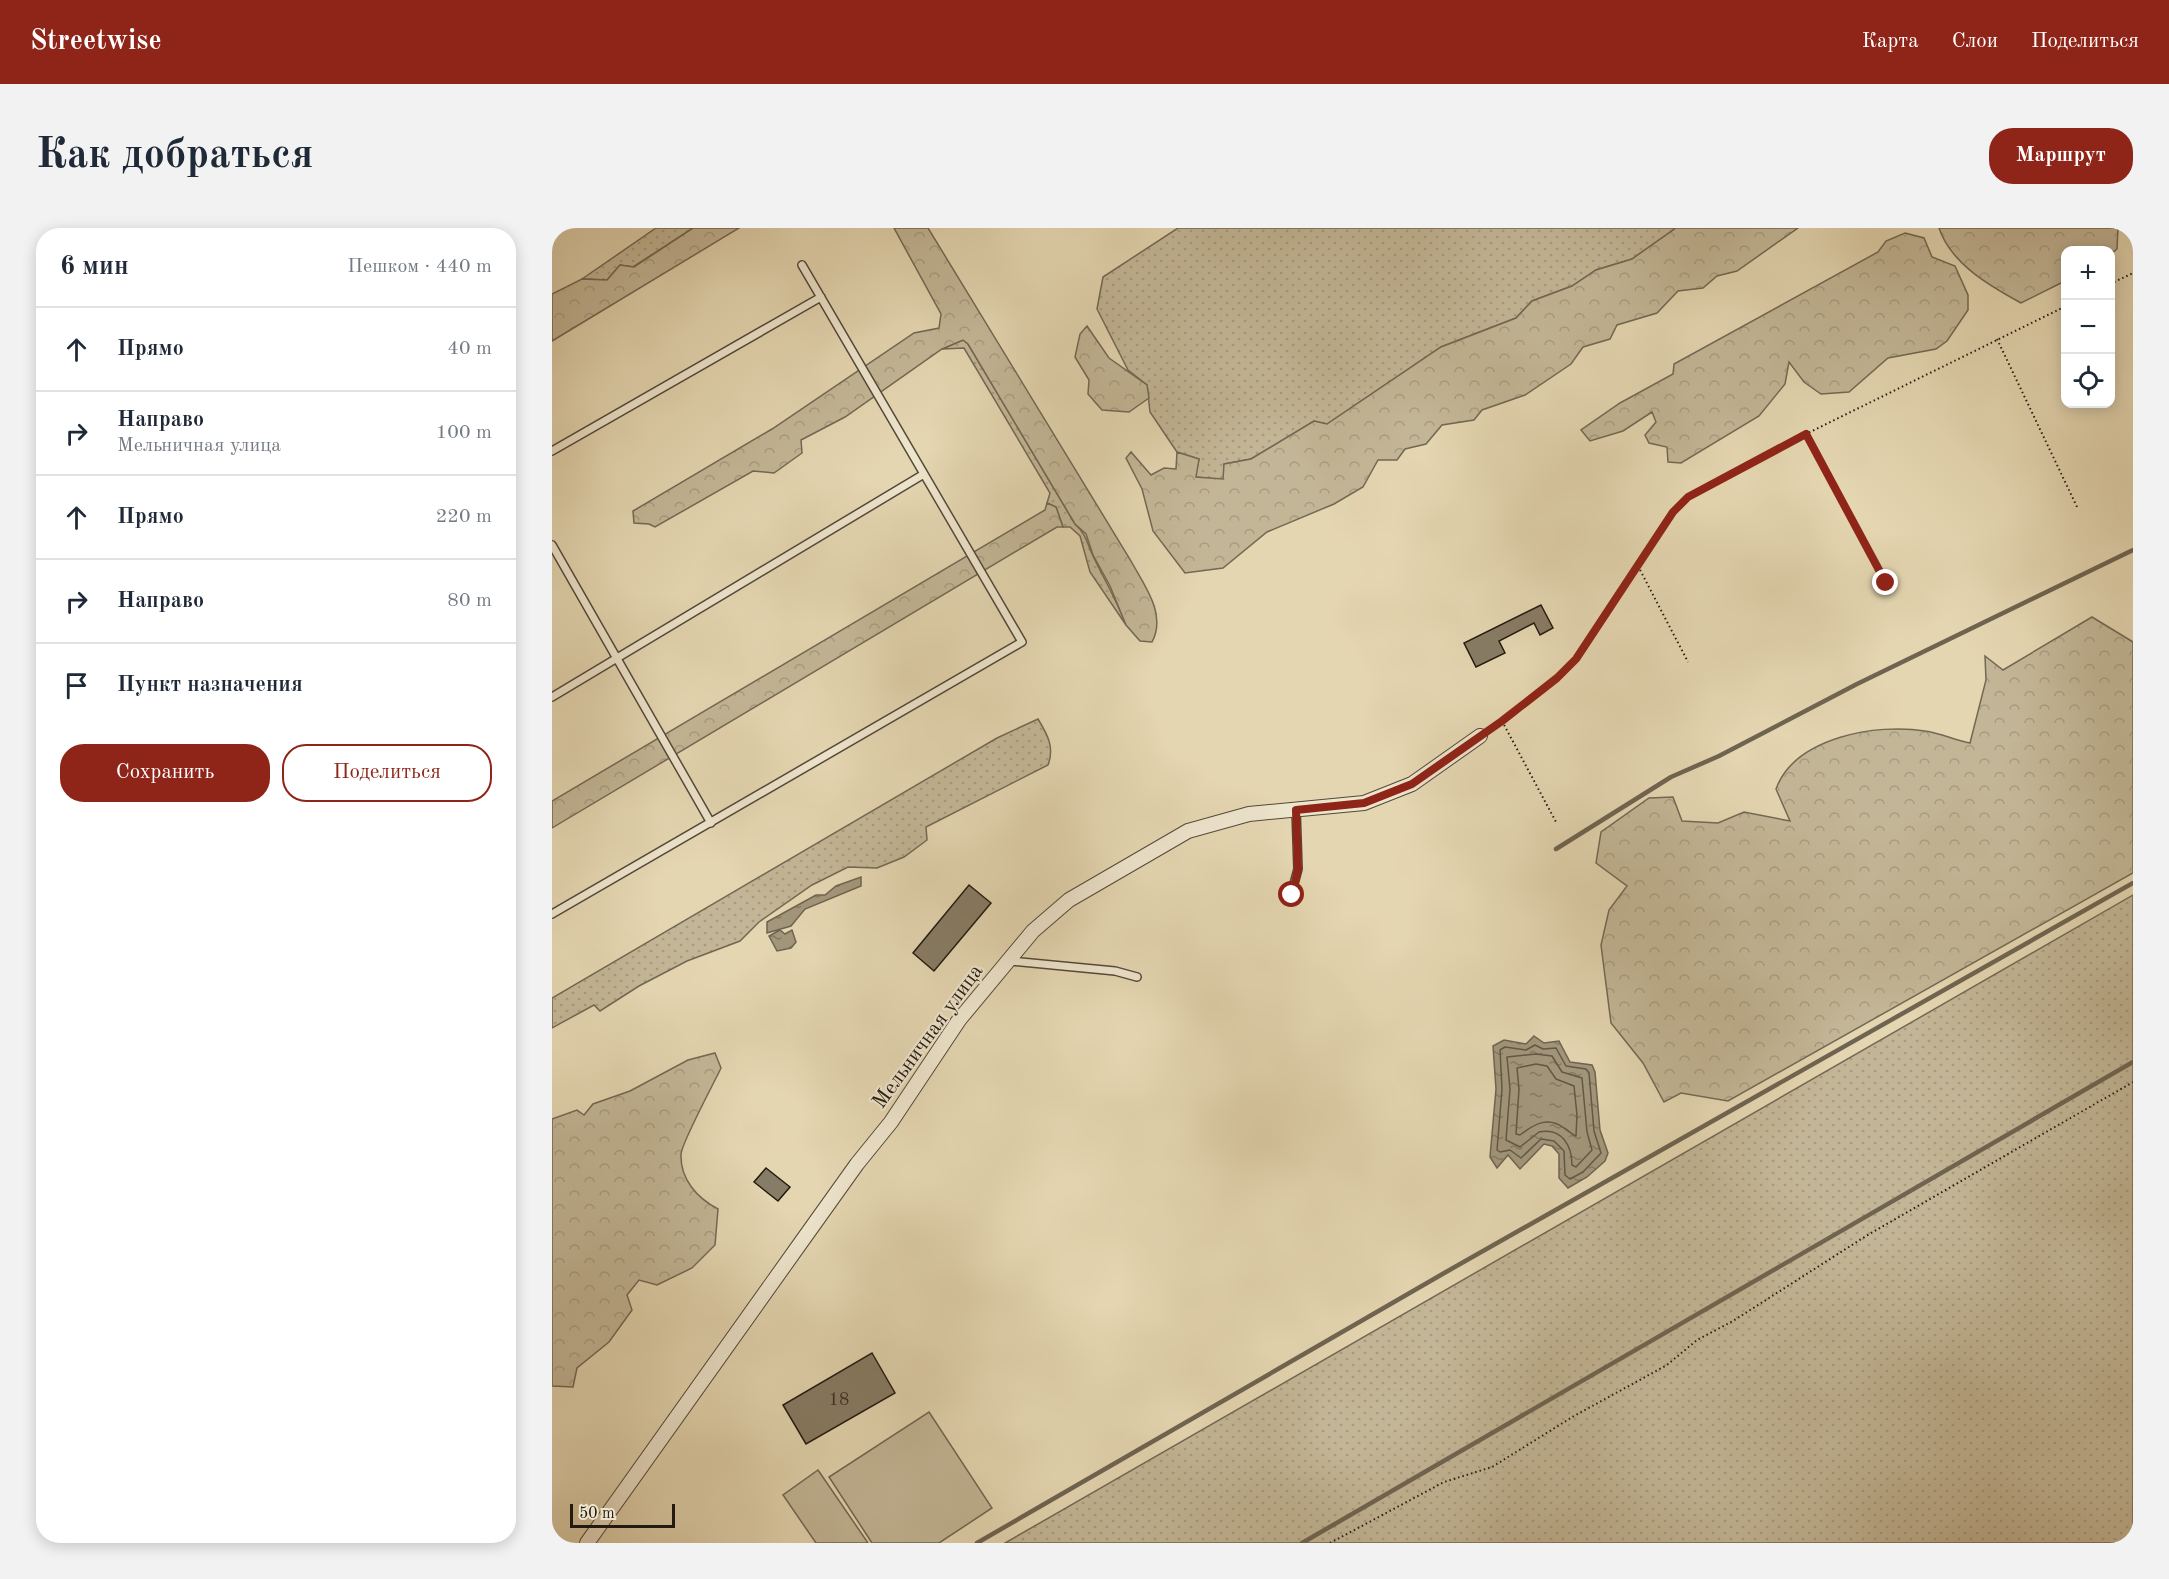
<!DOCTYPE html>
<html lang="ru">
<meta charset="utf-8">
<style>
:root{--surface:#fff;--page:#f2f2f3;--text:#1f2937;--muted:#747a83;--line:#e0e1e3;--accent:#8f2418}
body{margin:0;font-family:"Old Standard TT",serif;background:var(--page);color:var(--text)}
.controls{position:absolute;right:18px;top:18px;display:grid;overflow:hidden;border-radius:12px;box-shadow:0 3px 15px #0003}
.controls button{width:54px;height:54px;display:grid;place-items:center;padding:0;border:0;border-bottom:2px solid var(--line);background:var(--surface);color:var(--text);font:30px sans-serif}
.scale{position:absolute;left:18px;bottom:15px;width:105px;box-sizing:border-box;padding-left:6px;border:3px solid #231a12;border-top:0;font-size:16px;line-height:21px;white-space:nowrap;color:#231a12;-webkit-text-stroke:4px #ede4cc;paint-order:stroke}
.stop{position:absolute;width:18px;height:18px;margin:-14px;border:4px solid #8f2418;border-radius:50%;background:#fff}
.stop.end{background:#8f2418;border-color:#fff;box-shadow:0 2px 6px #0008}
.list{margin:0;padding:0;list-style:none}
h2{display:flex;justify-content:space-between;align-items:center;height:78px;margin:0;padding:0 24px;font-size:26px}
h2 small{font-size:20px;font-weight:400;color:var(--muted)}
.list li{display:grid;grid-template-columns:39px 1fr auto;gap:18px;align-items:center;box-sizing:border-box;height:84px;padding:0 24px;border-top:2px solid var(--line)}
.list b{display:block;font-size:22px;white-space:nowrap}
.list p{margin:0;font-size:20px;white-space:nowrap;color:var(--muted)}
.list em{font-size:20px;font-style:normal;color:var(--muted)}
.actions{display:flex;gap:12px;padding:18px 24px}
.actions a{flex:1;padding:14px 0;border:2px solid var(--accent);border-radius:24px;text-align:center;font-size:21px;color:var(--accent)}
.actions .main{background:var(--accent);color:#fff}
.icon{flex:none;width:33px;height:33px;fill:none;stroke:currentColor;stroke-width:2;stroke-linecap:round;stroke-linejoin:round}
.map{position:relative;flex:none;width:1581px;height:1315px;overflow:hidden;border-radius:24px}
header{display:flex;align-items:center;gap:36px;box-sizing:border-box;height:84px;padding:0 30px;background:var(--accent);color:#fff}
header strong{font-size:28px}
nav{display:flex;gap:33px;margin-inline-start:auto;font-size:21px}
.intro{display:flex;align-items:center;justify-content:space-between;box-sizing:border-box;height:144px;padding:0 36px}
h1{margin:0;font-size:42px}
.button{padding:15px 27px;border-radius:24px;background:var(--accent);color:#fff;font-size:21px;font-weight:700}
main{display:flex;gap:36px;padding:0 36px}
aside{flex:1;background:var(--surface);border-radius:24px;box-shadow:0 3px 15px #0003}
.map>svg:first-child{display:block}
.grass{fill:url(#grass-dots);stroke:#736854;stroke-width:1.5}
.forest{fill:url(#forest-crowns);stroke:#736854;stroke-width:1.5}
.park{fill:#c3b696;stroke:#736854;stroke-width:1.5}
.water{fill:url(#water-ripples);stroke:#6f6451;stroke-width:1.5}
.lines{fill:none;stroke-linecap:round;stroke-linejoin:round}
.shore{stroke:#625846;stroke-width:1.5}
.stream{stroke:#6f6451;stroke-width:4.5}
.building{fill:#877c65;stroke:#231a12;stroke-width:1.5}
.service-casing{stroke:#53493a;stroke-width:10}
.minor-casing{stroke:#53493a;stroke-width:16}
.path{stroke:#231a12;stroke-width:2;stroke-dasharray:1.5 3;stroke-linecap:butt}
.service{stroke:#ede4cc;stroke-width:7}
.minor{stroke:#ede4cc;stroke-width:14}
.route{stroke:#8f2418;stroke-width:8}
.labels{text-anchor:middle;stroke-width:4.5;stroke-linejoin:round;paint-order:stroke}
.number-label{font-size:18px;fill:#3c3227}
.street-label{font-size:21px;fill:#231a12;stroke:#ede4cc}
</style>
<header>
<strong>Streetwise</strong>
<nav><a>Карта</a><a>Слои</a><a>Поделиться</a></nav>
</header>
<div class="intro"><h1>Как добраться</h1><a class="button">Маршрут</a></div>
<main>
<aside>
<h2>6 мин<small>Пешком · 440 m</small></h2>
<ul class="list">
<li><svg class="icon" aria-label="ahead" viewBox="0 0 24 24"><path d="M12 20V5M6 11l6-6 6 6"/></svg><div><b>Прямо</b></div><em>40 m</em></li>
<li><svg class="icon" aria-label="right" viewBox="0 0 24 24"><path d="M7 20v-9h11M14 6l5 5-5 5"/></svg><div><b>Направо</b><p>Мельничная улица</p></div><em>100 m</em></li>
<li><svg class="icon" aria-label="ahead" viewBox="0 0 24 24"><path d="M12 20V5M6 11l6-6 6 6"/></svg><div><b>Прямо</b></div><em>220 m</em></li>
<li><svg class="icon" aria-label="right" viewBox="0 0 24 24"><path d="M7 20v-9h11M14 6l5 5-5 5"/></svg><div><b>Направо</b></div><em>80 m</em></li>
<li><svg class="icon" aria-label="arrive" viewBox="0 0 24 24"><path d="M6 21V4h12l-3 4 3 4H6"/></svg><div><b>Пункт назначения</b></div></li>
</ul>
<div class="actions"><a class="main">Сохранить</a><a>Поделиться</a></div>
</aside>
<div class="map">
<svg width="1581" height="1315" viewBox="0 0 1581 1315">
<defs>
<pattern id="grass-dots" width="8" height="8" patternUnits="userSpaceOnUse" patternTransform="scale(1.5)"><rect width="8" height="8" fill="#c3b696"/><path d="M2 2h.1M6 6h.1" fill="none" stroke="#a79c80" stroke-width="1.8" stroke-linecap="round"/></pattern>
<pattern id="forest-crowns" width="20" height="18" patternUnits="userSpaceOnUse" patternTransform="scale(1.5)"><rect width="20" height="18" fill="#c3b696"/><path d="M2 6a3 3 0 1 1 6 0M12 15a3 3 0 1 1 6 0" fill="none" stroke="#a79c80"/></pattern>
<pattern id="water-ripples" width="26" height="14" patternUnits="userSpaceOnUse" patternTransform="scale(1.5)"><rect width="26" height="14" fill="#a2967b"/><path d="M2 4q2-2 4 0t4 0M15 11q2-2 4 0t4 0" fill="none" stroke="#847a63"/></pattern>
</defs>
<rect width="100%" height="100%" fill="#e4d6b1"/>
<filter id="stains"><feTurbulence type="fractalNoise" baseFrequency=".00333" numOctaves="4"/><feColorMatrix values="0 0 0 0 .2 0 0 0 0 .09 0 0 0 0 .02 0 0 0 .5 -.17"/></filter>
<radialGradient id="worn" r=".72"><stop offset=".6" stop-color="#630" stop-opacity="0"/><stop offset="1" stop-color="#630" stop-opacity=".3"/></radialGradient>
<!-- grass -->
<path class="grass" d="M104 0H141L81 39 68 37 55 52 30 51Z
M626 0H1124L1080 31 1044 42 1020 58 980 73 964 90 889 119 775 196 762 193 699 231 672 236V252L643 249 647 231 625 224 598 184 595 157 576 142 545 81 551 49Z
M411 112 416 116 523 296C534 306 535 315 541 328 552 351 565 373 574 397L538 344 528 308 518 299H511L504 279 495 275 498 265 412 120 390 121Z
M486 491C495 506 503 519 496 537L374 599 375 612 352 629 325 640 296 639 260 657 207 694 188 713 135 733 87 758 48 783 42 777 0 800V770L445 510Z
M1581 667V1315H453Z"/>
<!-- forest -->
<path class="forest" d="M141 0H187L0 113V66L30 51 55 52 68 37 82 39Z
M342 0H376L579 333C592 357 615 386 600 414L588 413 574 397 558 358 541 327 534 306 523 296 416 116 411 112 390 121 293 189 249 212 250 225 222 245 201 243 103 299 97 296 82 295 81 283 220 201 362 105 387 100 389 86Z
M1124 0H1246L1185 43 1165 48 1151 60 1126 63 1105 85 1065 97 1058 111 1031 119 1019 136 973 167 930 182 922 192 890 197 874 216 853 221 845 232H826L811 259 782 276 715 304 671 340 633 345 601 303 590 261 574 230 579 224 599 247 612 240 624 241 625 224 647 231 644 249 671 251 672 236 699 231 762 193 775 196 889 119 964 90 980 73 1020 58 1044 42 1080 31Z
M1387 0H1566L1565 21 1559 26 1558 22H1514L1513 53 1469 75C1438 58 1399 36 1387 0Z
M1353 5 1372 10 1380 29 1403 38 1416 67V82L1395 113 1384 121 1336 130 1297 164 1269 166 1252 154 1237 134 1233 156 1207 188 1129 235 1116 234 1115 219 1097 215 1093 207 1104 194 1100 184 1071 203 1038 213 1029 202 1068 175 1121 146 1122 136 1326 24 1334 13Z
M535 98 557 130 595 157 597 170 577 184 550 182 536 166 537 152 523 129 528 106Z
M495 275 504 279 511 299H505L0 600V573L493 282Z
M1540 389 1581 414V645L1176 873 1129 865 1112 874 1091 835 1059 795 1049 717 1057 682 1075 658 1044 635 1049 604 1097 570 1121 569 1130 593 1166 595 1192 584 1238 593 1224 561C1243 509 1325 495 1373 503 1388 505 1403 512 1418 515L1434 452 1433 428 1451 442Z
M163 825 169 840C162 855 130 914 129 926 128 951 145 970 166 981L163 1017 140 1040 105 1057 87 1052 75 1067 80 1082 57 1114 25 1140 21 1159 0 1158V891L25 882 32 887 41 876 78 863 136 832Z"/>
<!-- park -->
<path class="park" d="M377 1184 440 1280 387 1315H320L277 1249Z
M266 1242 316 1315H264L231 1267Z"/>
<!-- water -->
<path class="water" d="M309 649V658L253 681 239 698 215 705V694L264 667H273L284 658Z
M228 702 233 706 240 702 244 714 239 720 225 723 217 708Z
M982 808 992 815 1007 813 1018 834 1040 837 1043 844 1048 902 1056 925 1053 933 1035 949 1016 960 1007 950V926L1000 918 992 916 968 941 956 927 945 940 938 929 944 861 941 818 952 812 974 816Z"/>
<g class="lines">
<!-- shore -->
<path class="shore" d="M983 817 991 821 1004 820 1014 838 1034 841 1037 845 1042 903 1049 925 1031 944 1018 951 1013 947 1012 923 1002 913 989 911 969 930 958 922 948 924 945 922 950 861 948 822 953 819 974 822Z
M984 826 1000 828 1010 844 1030 850 1035 904 1040 922 1024 939 1020 937C1020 918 1010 899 987 904L968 919 954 912 958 861 955 829Z
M984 836 995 838 1004 851 1022 858 1025 887 1024 908C1019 906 1017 903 1012 900 996 888 982 896 968 907L964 906 967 861 965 840Z"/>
<!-- stream -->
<path class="stream" d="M1004 621 1119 549 1167 528 1305 456 1581 322
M425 1315 894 1044 1581 655
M750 1315 1581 834"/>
</g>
<!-- building -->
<path class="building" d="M989 377 1001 400 988 407 982 395 947 413 953 425 924 439 912 415Z
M417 657 439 675 382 743 361 725Z
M214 940 238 959 226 973 202 954Z
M320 1125 343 1165 254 1216 231 1177Z"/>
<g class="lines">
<defs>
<path id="service" d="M0 223 269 69
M0 317 159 595
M0 469 372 246
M739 667 746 641 744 582
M0 686 470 414 250 37
M458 733 563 743 585 749"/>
<path id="minor" d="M35 1315 250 1013 305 936 339 894 407 792 481 703 517 672 636 603 697 586 812 575 860 556 928 508"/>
</defs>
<!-- service casing -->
<use href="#service" class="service-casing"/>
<!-- minor casing -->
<use href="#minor" class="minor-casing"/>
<!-- path -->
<path class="path" d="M1558 56 1581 45
M1445 111 1526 281
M1254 206 1334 355
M1086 338 1136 434
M950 493 1004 594
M938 501 1005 450 1024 431 1121 284 1136 269 1254 206 1514 78
M778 1315 892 1254 940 1239 1022 1188 1115 1137 1145 1112 1181 1093 1314 1008 1581 854"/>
<!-- service -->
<use href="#service" class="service"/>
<!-- minor -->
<use href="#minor" class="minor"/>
</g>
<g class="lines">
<!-- route -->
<path class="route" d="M740 667 746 641 744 582 812 575 860 556 950 493 1005 450 1024 431 1121 284 1136 269 1254 206 1334 355"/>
</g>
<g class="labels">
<!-- number labels -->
<g class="number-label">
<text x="287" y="1177">18</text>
</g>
<!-- street labels -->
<g class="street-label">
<text transform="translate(375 808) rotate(-54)" y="7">Мельничная улица</text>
</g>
</g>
<rect width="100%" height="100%" filter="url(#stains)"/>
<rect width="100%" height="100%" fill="url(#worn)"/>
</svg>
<div class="controls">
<button>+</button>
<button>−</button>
<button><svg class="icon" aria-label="locate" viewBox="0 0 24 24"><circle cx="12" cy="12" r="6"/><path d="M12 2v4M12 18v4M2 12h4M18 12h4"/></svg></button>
</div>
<div class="scale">50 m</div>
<div class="stop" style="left:740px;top:667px"></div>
<div class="stop end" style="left:1334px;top:355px"></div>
</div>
</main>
